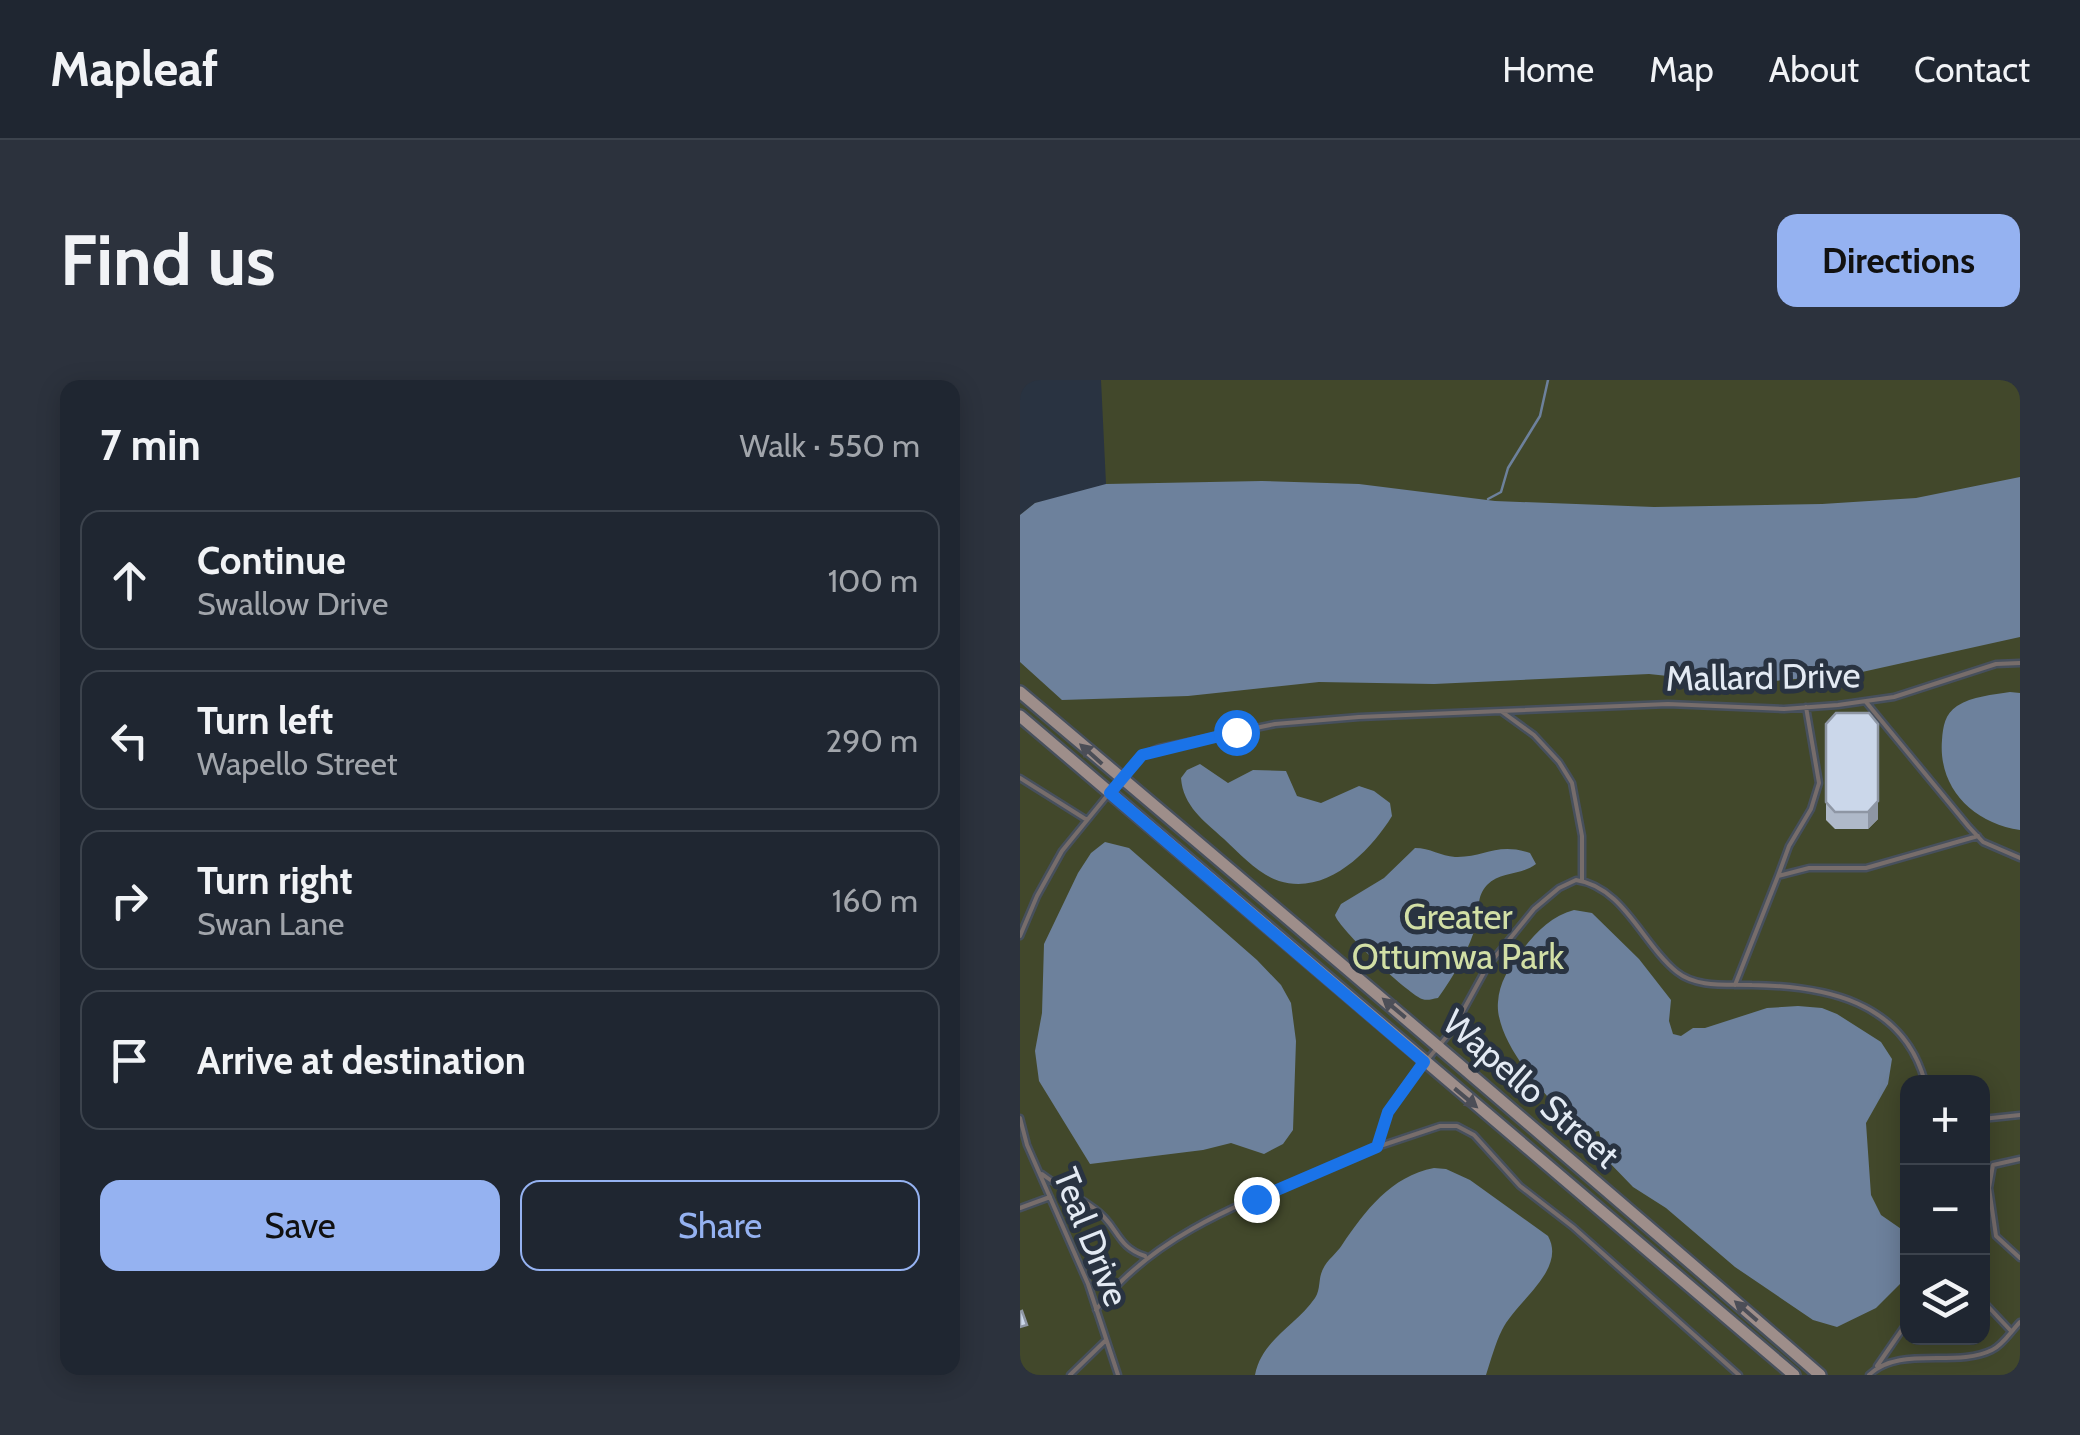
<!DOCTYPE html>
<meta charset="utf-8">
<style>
:root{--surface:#1f2631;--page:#2c323d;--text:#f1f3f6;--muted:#a1a5ab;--line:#3c434d;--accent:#95b2f1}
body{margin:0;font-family:Cabin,sans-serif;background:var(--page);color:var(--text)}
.controls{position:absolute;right:30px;bottom:30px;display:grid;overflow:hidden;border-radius:20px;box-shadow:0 5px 25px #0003}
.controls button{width:90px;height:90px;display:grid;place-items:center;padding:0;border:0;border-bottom:2px solid var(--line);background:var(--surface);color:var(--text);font:50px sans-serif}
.stop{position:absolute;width:30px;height:30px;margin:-22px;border:8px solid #1a73e8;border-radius:50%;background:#fff}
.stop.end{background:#1a73e8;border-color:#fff;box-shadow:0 2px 10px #0008}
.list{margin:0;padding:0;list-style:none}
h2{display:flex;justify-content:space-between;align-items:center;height:130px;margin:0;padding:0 40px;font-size:42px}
h2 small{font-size:32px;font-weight:400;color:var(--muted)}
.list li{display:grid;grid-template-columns:65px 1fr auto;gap:30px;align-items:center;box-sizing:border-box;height:140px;margin:0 20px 20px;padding:0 20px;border:2px solid var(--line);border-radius:20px}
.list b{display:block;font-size:38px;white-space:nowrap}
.list p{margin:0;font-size:32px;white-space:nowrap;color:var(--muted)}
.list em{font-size:32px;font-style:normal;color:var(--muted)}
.actions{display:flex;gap:20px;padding:30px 40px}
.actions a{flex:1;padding:22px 0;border:2px solid var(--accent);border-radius:20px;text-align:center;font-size:35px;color:var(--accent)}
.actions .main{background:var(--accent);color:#111}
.icon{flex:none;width:55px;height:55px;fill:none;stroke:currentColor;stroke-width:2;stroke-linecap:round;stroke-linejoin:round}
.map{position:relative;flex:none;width:1000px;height:995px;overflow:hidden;border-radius:20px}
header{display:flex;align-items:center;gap:60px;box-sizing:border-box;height:140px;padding:0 50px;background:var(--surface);border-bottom:2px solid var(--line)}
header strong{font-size:48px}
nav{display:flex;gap:55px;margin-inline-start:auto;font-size:35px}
.intro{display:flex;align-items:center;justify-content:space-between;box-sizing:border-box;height:240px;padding:0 60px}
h1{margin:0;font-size:70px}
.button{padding:25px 45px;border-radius:20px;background:var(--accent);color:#111;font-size:35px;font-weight:700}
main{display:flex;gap:60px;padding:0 60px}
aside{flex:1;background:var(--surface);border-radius:20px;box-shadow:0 5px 25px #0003}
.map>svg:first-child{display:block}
.green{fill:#42482b;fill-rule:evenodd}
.water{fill:#6d819c}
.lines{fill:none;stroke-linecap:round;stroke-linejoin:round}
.stream{stroke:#6d819c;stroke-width:2.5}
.service-casing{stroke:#47505d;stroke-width:9}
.secondary-casing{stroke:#47505d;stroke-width:16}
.service{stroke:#776d6b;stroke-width:4}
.secondary{stroke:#9e8e8a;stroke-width:11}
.wall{fill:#afb9c9}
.shaded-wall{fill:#8e96a4}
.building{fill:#cbd7ea;stroke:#8e96a4;stroke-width:2.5}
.oneway{fill:#4c4e57}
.route{stroke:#1a73e8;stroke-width:12}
.labels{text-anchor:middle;stroke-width:10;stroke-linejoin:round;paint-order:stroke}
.street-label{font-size:35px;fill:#e3eaf3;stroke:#293341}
.park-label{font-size:35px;fill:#d2dfa5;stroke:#293341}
</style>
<header>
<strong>Mapleaf</strong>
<nav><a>Home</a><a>Map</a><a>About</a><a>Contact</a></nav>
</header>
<div class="intro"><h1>Find us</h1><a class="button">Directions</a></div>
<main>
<aside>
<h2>7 min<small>Walk · 550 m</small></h2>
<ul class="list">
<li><svg class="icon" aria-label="ahead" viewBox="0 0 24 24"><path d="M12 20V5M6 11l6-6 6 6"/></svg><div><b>Continue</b><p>Swallow Drive</p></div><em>100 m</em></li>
<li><svg class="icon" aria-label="left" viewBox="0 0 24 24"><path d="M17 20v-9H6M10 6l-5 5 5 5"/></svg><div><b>Turn left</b><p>Wapello Street</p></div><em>290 m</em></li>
<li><svg class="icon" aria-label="right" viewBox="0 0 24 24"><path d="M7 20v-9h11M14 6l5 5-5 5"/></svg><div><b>Turn right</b><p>Swan Lane</p></div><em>160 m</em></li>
<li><svg class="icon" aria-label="arrive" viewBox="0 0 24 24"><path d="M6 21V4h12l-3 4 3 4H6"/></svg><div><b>Arrive at destination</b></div></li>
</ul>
<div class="actions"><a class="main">Save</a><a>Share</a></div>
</aside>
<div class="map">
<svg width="1000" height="995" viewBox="0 0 1000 995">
<rect width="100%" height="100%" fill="#293341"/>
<!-- green -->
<path class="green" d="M81 0H1000V995H0V135L15 123 112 105 86 104ZM888 702H962V958H888Z"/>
<!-- water -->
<path class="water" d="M1000 97V257L833 294 742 302 695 301 629 294 414 304 299 302 168 316 42 320 0 282V135L15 123 86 104 242 101 339 104 475 121 634 127 802 124 896 118Z
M990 312 1000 313V450C953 443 918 408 922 360 923 346 925 334 937 326 952 316 973 315 990 312Z
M180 384 208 403 233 390 266 391 277 416 301 423 339 406 354 411 370 423 372 436C350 472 306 516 259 501 238 494 220 474 204 459 184 441 163 426 161 398L167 390Z
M85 462 109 468 237 580 261 605 271 623 276 661 273 750 263 764 244 774 211 763 183 770 70 784 19 701 15 671 22 633 24 564 58 493 71 473Z
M395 468C410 468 421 476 435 477 464 478 476 462 510 473L516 484C500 496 481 491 467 505 456 517 460 528 457 542 450 568 434 596 418 618 411 619 408 621 402 619 386 612 319 549 315 535L321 524 364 498Z
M554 530 572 533 619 579 651 620 649 641 653 654 661 656 673 648H685L747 628 778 626 802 628 817 634 861 662 872 679 868 704 846 743 851 815 861 835 887 853 888 896 856 928 817 947 793 940 715 887 646 828 613 807 585 778 579 751 569 753C536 732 474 663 478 622 479 603 489 588 500 573 514 554 531 536 554 530Z
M414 788 426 789 450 800 528 856C547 890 496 921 482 950 475 964 471 980 466 995H235C242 959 276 946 295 918 301 909 298 898 303 889 307 880 317 873 322 865 345 831 371 796 414 788Z"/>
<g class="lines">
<!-- stream -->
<path class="stream" d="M468 119 481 112 488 88 520 36 528 0"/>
<defs>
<path id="service" d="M846 322 949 447 963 462 1000 478
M481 331 648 324 764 329 818 325 874 317 976 284 1000 283
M105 394 122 375 139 368 255 344 339 337 481 331 514 355 539 382 552 403 562 456V501
M0 398 67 440
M758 496 769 466 791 429 799 403 786 327
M0 556 17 516 42 471 99 401
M715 605 758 496 789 488H846L958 456
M0 738 7 765 68 904 98 995
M962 739 1000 735
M357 767 420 746H437L454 755 500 806 553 847 719 995
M1000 779 973 785 969 808 976 856 1000 878
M22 794C39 807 58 816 75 829 98 845 96 867 125 876
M0 828 30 817
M962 920 991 951
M76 930C144 840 259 812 357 767L368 732 382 710 433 649 467 587 514 529 539 508 556 500C604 507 622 564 657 592 677 608 707 604 732 605 805 606 883 621 905 702
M857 986 888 941
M50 995 85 961
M849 995C879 965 936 988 972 970 983 965 992 950 1000 942"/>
<path id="secondary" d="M0 312C268 538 535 765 800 995
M0 336 774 995"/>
</defs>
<!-- service casing -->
<use href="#service" class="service-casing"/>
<!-- secondary casing -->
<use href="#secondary" class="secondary-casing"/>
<!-- service -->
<use href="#service" class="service"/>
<!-- secondary -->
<use href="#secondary" class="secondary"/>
</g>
<!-- wall -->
<path class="wall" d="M806 344H858V439L848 449H815L806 440Z"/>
<!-- shaded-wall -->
<path class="shaded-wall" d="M858 421V439L848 449V432Z"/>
<!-- building -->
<path class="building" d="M816 333H849L858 344V421L848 432H815L806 422V344Z
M2 931 7 945 0 947V932Z"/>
<!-- one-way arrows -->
<defs><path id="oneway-solid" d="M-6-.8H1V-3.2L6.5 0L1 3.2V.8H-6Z" transform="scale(2.5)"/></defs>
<g class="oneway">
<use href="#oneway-solid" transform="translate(71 374) rotate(-138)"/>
<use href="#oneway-solid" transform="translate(374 628) rotate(-140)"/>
<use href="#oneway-solid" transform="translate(446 718) rotate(40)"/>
<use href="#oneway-solid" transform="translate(726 931) rotate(-139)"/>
</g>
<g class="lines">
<!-- route -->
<path class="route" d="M216 352 122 375 90 413 404 682 368 732 357 767 236 819"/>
</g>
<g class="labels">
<!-- street labels -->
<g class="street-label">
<text transform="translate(743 297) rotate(-1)" y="12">Mallard Drive</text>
<text transform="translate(511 709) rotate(41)" y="12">Wapello Street</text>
<text transform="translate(71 857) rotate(68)" y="12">Teal Drive</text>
</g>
<!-- park labels -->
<g class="park-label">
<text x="438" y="549">Greater<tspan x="438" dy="40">Ottumwa Park</tspan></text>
</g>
</g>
</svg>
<div class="controls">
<button>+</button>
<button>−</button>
<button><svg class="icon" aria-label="layers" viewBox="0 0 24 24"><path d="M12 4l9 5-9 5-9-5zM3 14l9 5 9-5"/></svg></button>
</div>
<div class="stop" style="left:216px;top:352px"></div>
<div class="stop end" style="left:236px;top:819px"></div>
</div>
</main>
